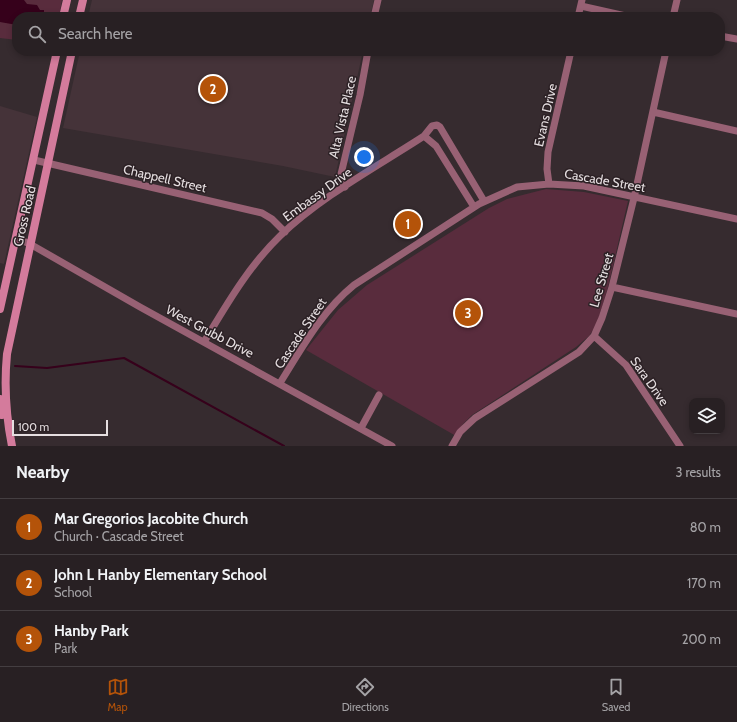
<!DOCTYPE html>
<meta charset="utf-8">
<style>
:root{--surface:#282023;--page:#342d30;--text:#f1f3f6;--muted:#a5a3a6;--line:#443e41;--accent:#b45309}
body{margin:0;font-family:Cabin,sans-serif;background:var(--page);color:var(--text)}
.controls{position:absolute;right:12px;bottom:12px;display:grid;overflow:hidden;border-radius:8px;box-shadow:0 2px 6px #0003}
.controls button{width:36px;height:36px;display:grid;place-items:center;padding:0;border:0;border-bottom:1px solid var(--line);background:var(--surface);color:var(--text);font:20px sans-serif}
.scale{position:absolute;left:12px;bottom:10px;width:96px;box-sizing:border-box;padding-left:4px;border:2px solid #e5dee0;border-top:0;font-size:11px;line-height:14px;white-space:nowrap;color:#e5dee0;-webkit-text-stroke:3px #2c2125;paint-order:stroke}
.you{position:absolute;left:364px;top:157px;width:14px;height:14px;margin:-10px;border:3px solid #fff;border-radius:50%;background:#1a73e8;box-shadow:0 0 0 6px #1a73e833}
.badge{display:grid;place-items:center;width:26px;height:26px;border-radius:50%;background:var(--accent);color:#fff;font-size:13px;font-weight:700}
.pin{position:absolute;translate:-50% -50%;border:2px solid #fff;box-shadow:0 1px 4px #0006}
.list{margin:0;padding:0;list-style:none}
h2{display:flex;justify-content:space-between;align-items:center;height:52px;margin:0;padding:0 16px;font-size:17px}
h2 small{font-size:13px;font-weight:400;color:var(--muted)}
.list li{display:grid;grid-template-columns:26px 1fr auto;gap:12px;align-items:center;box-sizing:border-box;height:56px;padding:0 16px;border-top:1px solid var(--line)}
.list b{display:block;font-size:15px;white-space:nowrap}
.list p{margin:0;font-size:13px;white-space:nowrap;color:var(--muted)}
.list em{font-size:13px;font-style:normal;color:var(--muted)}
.icon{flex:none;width:22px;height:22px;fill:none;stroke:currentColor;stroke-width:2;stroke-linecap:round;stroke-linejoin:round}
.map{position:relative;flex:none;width:737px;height:446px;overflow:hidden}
.search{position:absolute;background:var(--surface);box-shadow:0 2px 6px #0003;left:12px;right:12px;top:12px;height:44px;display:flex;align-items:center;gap:10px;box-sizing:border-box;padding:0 14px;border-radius:16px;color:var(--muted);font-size:15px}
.sheet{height:220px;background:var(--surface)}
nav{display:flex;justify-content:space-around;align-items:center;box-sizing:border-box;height:56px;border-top:1px solid var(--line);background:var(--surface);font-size:11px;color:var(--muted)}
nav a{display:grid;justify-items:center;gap:2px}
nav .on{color:var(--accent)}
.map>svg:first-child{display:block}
.built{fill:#453339}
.green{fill:#592c3d}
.water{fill:#36011b}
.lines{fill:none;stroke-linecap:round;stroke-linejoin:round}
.stream{stroke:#36011b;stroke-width:2}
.minor{stroke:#986174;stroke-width:7}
.secondary{stroke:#d47b9c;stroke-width:8}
.labels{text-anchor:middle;stroke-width:3;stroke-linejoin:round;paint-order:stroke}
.street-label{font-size:13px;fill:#e5dee0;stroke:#2c2125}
</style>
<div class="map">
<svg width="737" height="446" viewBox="0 0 737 446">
<rect width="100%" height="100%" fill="#362b2f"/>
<!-- built -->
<path class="built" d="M92 0H374L370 17H88Z
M80 51H363L335 177 283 166 63 128Z
M0 106 37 117 4 264 0 263Z"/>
<!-- green -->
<path class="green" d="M0 0H62L59 17H17V40L0 38Z
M546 189 584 192 628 201 608 287 597 324 589 336 576 347 472 415 463 424 456 436 306 350 338 310 367 285 489 208 507 199Z"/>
<!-- water -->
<path class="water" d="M0 0H24L27 4 37 5 40 10H44V15L41 17H17V25L0 22Z"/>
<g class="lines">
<!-- stream -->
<path class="stream" d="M15 366 47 368 124 358 284 446"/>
<!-- minor -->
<path class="minor" d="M581 6 630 17
M374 17 378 0
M578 17 582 0
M673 17 677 0
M720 36 737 39
M653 112 737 131
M424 136 436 146 474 207
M34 160 262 213 272 219 285 232
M549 184 547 169 548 152 571 51
M345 187 341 180V174L360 95 368 51
M16 238 30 244 140 307 392 446
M612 287 737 314
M594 336 626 365 680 446
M204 342C227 304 248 267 280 236 320 197 378 166 424 136L432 126 437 125 440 127 484 201
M280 383C302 348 322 311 354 285L479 204 517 187 549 184 584 186 737 219
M361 428 379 395
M452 446 460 432 475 418 579 352 594 336 602 318 612 287 634 198 666 51"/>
<!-- secondary -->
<path class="secondary" d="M63 17 67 0
M79 17 83 0
M0 309 57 51
M0 399 2 415
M12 446C6 416 4 385 7 354L72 51"/>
</g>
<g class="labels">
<!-- street labels -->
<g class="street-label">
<text transform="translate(545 115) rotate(-77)" y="5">Evans Drive</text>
<text transform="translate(342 117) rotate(-77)" y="5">Alta Vista Place</text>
<text transform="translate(165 178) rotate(13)" y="5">Chappell Street</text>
<text transform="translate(605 180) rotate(10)" y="5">Cascade Street</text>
<text transform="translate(317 194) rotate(-36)" y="5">Embassy Drive</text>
<text transform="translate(24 216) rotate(-77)" y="5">Gross Road</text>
<text transform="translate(601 280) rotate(-74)" y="5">Lee Street</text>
<text transform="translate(210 331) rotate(28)" y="5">West Grubb Drive</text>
<text transform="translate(300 333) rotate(-56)" y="5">Cascade Street</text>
<text transform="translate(650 381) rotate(55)" y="5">Sara Drive</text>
</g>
</g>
</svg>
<div class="controls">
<button><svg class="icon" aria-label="layers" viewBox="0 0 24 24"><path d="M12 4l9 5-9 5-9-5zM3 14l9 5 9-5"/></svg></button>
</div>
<div class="scale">100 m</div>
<div class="you"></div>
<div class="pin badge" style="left:408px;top:224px">1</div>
<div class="pin badge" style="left:213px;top:89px">2</div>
<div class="pin badge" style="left:468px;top:313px">3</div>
<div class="search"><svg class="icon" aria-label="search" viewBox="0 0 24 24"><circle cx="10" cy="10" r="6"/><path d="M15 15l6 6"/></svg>Search here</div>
</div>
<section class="sheet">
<h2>Nearby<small>3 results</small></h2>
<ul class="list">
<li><span class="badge">1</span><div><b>Mar Gregorios Jacobite Church</b><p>Church · Cascade Street</p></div><em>80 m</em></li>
<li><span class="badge">2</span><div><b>John L Hanby Elementary School</b><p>School</p></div><em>170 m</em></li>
<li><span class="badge">3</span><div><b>Hanby Park</b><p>Park</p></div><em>200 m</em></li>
</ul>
</section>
<nav>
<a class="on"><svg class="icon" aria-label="map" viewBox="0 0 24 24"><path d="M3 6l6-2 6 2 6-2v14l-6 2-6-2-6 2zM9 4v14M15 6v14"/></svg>Map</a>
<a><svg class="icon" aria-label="directions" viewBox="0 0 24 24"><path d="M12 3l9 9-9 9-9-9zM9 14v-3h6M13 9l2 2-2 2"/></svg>Directions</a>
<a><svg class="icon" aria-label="saved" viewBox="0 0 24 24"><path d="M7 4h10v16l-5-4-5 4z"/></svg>Saved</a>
</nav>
